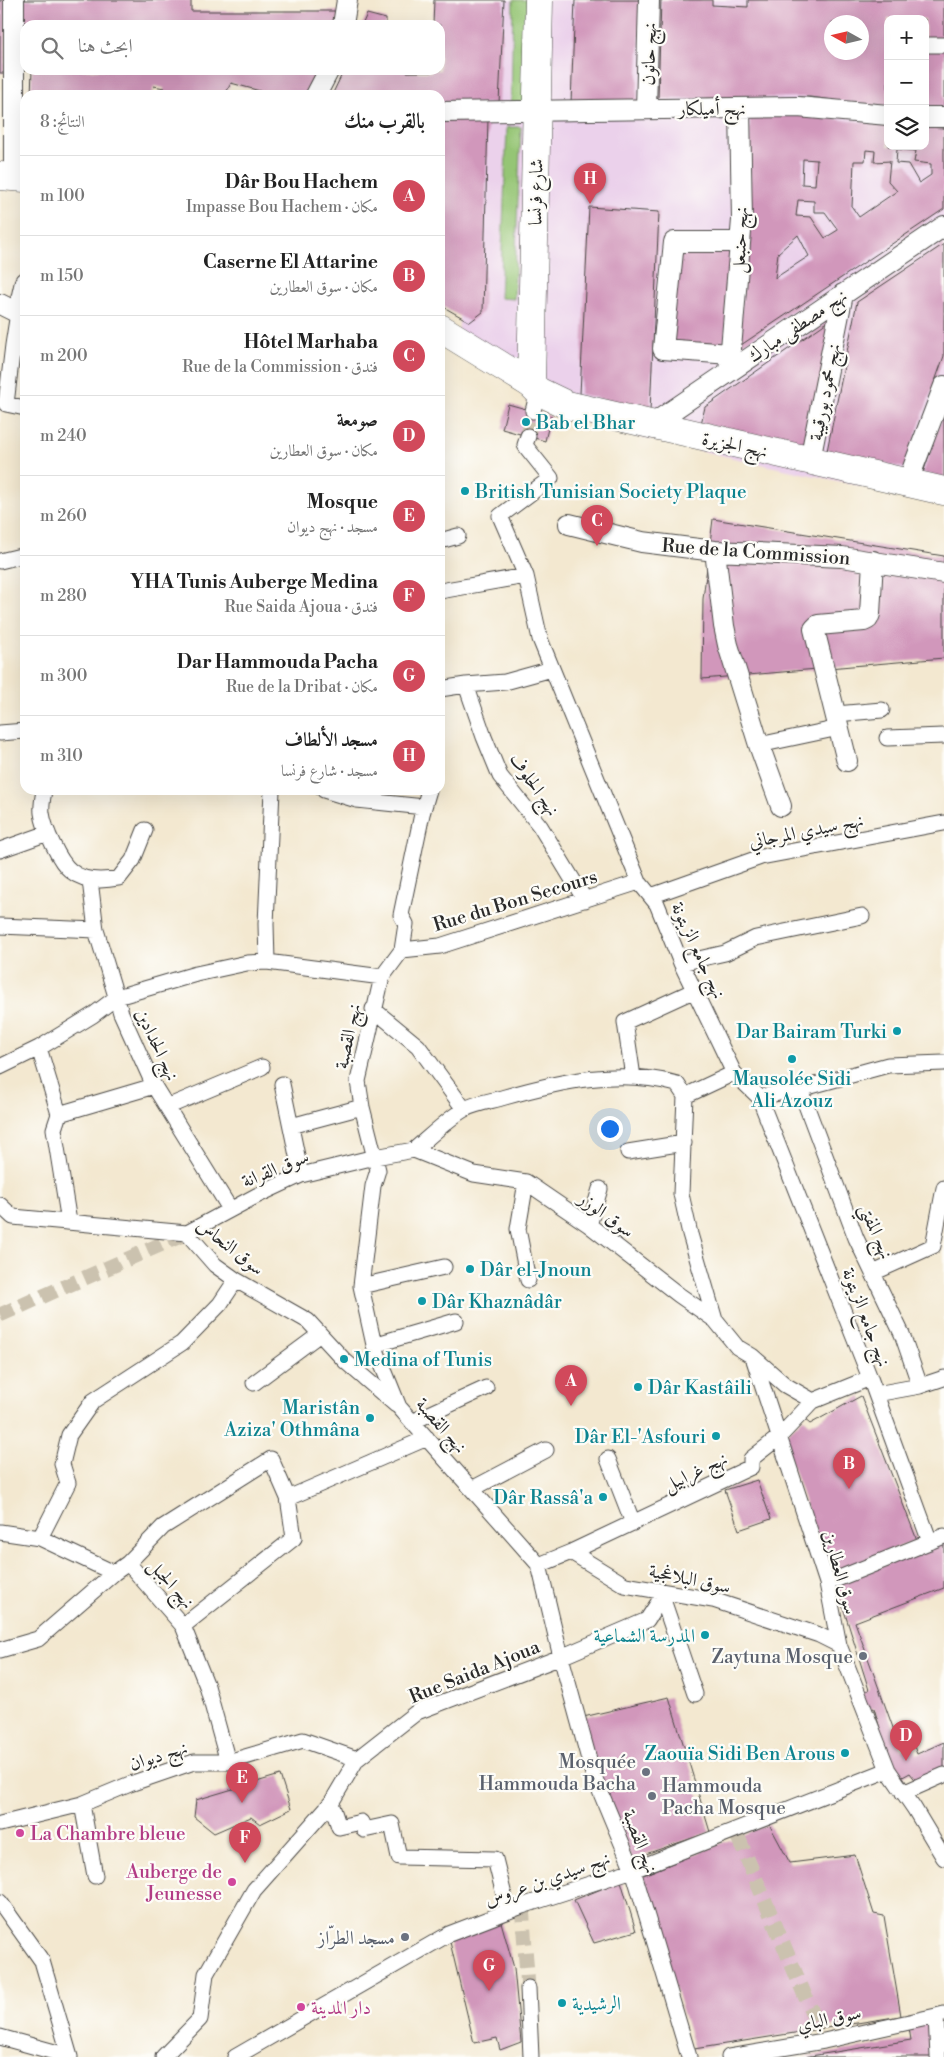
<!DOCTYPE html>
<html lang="ar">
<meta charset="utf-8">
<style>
:root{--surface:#fff;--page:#f2f2f2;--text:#222;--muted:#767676;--line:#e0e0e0;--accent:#d1495b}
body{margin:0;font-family:"Libre Bodoni",Amiri,serif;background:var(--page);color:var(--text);direction:rtl}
.controls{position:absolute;right:15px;top:15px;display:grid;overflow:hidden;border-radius:10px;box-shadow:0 5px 20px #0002}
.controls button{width:45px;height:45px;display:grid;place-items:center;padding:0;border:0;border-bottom:1px solid var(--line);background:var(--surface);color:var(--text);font:25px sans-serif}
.compass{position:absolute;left:824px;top:15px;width:45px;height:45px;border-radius:50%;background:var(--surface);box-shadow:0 5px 20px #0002;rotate:278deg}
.you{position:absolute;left:609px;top:1128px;width:18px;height:18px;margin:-12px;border:4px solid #fff;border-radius:50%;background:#1a73e8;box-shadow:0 0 0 8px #1a73e833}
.badge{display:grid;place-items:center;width:32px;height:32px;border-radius:50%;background:var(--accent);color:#fff;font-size:16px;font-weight:700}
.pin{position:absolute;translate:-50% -41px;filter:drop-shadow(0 1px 2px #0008)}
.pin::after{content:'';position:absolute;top:26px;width:18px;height:15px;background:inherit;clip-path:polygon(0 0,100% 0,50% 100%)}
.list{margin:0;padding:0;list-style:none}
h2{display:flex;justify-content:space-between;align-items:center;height:65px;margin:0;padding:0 20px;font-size:21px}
h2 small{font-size:16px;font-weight:400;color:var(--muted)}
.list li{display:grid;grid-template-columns:32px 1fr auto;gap:15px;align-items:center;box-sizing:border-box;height:80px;padding:0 20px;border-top:1px solid var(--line)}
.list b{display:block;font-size:19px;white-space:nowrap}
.list p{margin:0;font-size:16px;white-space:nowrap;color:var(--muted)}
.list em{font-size:16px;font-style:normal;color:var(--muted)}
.icon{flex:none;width:28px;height:28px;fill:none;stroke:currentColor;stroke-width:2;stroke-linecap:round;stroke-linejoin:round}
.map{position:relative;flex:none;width:944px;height:2057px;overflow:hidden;direction:ltr}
.search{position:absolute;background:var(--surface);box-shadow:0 5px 20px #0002;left:20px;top:20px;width:425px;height:55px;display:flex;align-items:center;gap:12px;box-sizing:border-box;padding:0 18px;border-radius:15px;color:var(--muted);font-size:19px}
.panel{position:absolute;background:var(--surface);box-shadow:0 5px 20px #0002;left:20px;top:90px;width:425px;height:705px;border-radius:15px;direction:rtl}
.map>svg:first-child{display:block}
.built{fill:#ebd1eb;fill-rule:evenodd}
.green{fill:#95c574;stroke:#607850}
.building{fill:#d197bb;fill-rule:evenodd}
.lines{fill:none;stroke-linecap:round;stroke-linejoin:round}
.pedestrian-tunnel{stroke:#cbc2af;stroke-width:15;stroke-dasharray:15 8;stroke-linecap:butt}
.pedestrian-casing{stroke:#494744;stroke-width:17}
.minor-casing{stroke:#494744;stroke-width:22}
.secondary-casing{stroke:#494744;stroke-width:29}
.primary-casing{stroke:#494744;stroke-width:29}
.pedestrian{stroke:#fff;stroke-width:15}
.minor{stroke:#fff;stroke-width:20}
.secondary{stroke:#fff;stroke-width:28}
.primary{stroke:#fff;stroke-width:28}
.culture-dot{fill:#0f9aa8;stroke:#fdfcf7;stroke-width:2}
.worship-dot{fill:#6b7280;stroke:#fdfcf7;stroke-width:2}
.hotel-dot{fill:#d1479c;stroke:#fdfcf7;stroke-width:2}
.labels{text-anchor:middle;stroke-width:4.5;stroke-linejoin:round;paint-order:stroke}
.street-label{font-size:19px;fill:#2b2b2b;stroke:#fdfcf7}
.culture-label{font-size:19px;fill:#0d838f;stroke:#fdfcf7;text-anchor:start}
.worship-label{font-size:19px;fill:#5b616d;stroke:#fdfcf7;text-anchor:end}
.hotel-label{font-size:19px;fill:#b23c85;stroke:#fdfcf7;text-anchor:start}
</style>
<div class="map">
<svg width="944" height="2057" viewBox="0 0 944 2057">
<rect width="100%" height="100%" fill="#fdfcf7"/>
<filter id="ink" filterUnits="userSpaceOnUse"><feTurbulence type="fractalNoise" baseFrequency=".02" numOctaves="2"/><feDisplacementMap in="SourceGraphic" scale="10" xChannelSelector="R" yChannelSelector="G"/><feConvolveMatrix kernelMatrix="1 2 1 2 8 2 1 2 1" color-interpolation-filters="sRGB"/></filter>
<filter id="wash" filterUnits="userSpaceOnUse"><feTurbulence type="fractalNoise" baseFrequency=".0096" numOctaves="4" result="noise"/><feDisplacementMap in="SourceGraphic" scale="20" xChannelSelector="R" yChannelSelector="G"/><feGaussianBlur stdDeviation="1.12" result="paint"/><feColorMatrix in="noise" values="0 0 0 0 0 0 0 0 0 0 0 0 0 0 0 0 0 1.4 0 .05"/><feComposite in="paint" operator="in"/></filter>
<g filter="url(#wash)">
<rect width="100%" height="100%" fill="#f3e8d0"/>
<!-- built -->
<path class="built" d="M471 0H944V506L888 492 638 437 556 414 458 348ZM888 19H925V146H888ZM832 22H862V52H832Z"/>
<!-- green -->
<path class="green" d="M513 0H532L529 105 511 104Z
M507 127H521L514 299 500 298Z"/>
<g id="blocks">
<!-- building -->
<path class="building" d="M0 0H8L4 73H0Z
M23 0H191V11H339L338 25H25V30L21 29Z
M434 0H504L499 103 440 104V95H332L344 70H406V72H431V70H440V25H433Z
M575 0H641L637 101 571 103Z
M661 0H712V5L748 7V0H944V41H925V19H888V107L810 97 658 99ZM832 22H862V52H832Z
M367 14 386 19V25H362Z
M925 49H944V107H925Z
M32 70H321L305 95H258L260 91 231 83 225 95H163L164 88 154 86 152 95H31Z
M797 115 888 125V146H925V127L944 128V209L738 347 750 221V117ZM897 149 916 151 914 162 931 164V175L919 183 908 164 896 163ZM866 150 875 151 874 162 890 161 888 181 897 191 859 217 852 207 854 161H865ZM803 159 817 160 815 185 802 184ZM798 200 814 201V212H825L838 230 825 238 811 217 796 216ZM798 235 809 256 775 278 778 253Z
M440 118H488L483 312 470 322 440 305Z
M589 207 659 212 650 411 580 394Z
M944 244V356L904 468 827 451 857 302Z
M680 248H733L724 347 670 343Z
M833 318 807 446 701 424 705 407Z
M508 404 551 416 545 441 502 429Z
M944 411V478L923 473Z
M713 519 944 556V658L702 679 703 599Z
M861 1396 917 1540 829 1574 783 1438 803 1418 810 1424Z
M757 1480 771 1519 739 1530 725 1490Z
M944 1540V1588L855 1622 901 1750 913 1744 917 1754 944 1742V1775L920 1786 910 1773 899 1779 888 1756 874 1708 865 1712 858 1694 869 1690 836 1585Z
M669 1697 710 1832 631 1859 579 1718Z
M280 1775 291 1809 260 1824 251 1817 214 1833 194 1817 196 1800Z
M769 1824 790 1863 855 1855 874 1914 884 1916 901 2016 694 2049 641 1876Z
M621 1881 636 1931 594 1943 574 1900Z
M501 1922 514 1968 521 2042 500 2050 497 2038 474 2043 450 1942Z
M932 2019 933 2057H804L911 2040 909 2028Z"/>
</g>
</g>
<g filter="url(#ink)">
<use href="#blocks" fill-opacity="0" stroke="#494744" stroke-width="1"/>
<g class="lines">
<!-- pedestrian-tunnel -->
<path class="pedestrian-tunnel" d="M528 436 533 411
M0 1315 187 1233
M738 1837 819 2029
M522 1906 528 1988"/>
<defs>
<path id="pedestrian" d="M925 45H944
M18 313 13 345 25 352
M13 345 6 404 25 408
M533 411 538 391
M528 436 525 445 527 448 551 478 500 516 526 576 540 639 639 882 657 904 681 963 734 1073 759 1097 870 1378 930 1542
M440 541 458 536
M0 561 25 555
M440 591 526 576
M466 685 484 737 500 776 540 826 585 900
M440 689 466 685 505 682 552 669
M836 714 882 710
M0 733 25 731
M887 738 944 736
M759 745 839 728
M44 790C43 797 41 806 42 813 44 828 59 862 71 871 84 882 103 881 119 878L133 860 145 830
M324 790 357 800 424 807
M429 790 422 814 401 915 406 924 402 950 382 977 358 1081 362 1107 378 1170 373 1186 361 1286 374 1345 399 1407 539 1565 561 1657 593 1774 633 1870 689 2057
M0 850 48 833
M90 880 96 930 121 1013 154 1086 230 1209
M651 896 761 857 944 823
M0 926 96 930
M402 950 440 946 639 882
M267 962 266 924 272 790
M681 963 725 953 756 938 862 916
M373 1009 418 1046 464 1109
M39 1048 59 1114 54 1129 69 1222
M0 1067 39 1048 93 1015 117 997 196 974 247 963 267 962 382 977
M633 1077 625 1022 695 990
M282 1084 301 1175
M800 1089 856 1238 902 1334 920 1386
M685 1096 681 1194 690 1234 715 1320
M759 1097 800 1089 888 1065 944 1063
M167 1107 262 1067
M59 1114 154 1086
M291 1126 362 1107
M414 1150C427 1139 451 1116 465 1109 476 1103 492 1101 505 1097 561 1081 620 1068 677 1084L685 1096 734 1073
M628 1152 684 1143
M526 1182 518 1229 528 1280
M0 1205 13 1217 187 1233 215 1265 236 1280 308 1321 345 1361 396 1405
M589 1225 600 1189
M187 1233 256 1196 301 1175 375 1157 414 1150 474 1174 526 1182 589 1225 679 1295 715 1320 737 1347 752 1356 785 1385 813 1401
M873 1273 933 1246 944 1188
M361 1286 444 1267
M374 1345 456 1321
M753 1357 827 1583 839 1645 888 1770 914 1808 944 1858
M254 1383 320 1334
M876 1394 920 1386 944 1378
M412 1422 486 1388
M608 1459 633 1523
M472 1489 546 1450
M0 1532 40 1538 114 1573 128 1563 183 1626 207 1686 228 1762
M40 1538 68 1483 62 1464 69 1435 93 1401 182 1343 220 1304 236 1280
M571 1552 751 1467V1459L779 1437 813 1401 870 1378
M128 1563 163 1527 271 1459 288 1498 427 1438
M539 1565 571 1552 625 1585 713 1600 819 1635 839 1645
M827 1583 944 1536
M660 1591 695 1694
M183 1626 294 1538 288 1498
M0 1650 38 1639 114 1573
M903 1793 944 1775
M331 1803 339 1827 361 1822 364 1830 392 1824 399 1857 495 1859 508 1911
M82 1804 95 1876
M0 1824 82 1804 130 1784 194 1762H228L303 1740 357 1759
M0 1902 42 1961 70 2057
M528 1988 531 2057
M0 2037 69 2056
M163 2057 200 2019 206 1974 254 1890 331 1803 357 1759 417 1712 561 1657 647 1620 662 1597
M235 2057 449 1934 522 1906 633 1870 888 1770
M729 2057 824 2041 936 2016
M938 2057 936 2016 944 2014"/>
<path id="minor" d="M343 25 347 0
M316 95 329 70
M646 109 649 0
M440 112 798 107 888 115
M925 117H944
M14 177V0
M0 304 18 313 25 282
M730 354 663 349 674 242H740
M729 372 742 220 740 108
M651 425 944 226
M810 460 843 294
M908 481 944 386
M569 524 642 542 715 551 842 557 944 573
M715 551 724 626 728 645 759 745 781 806
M847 761 814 629 818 625 864 621 868 619 870 614 873 561"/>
<path id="secondary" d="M0 176 25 178
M440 328 531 384"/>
<path id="primary" d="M539 0 531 384 538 391 567 405 944 491"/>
</defs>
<!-- pedestrian casing -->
<use href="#pedestrian" class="pedestrian-casing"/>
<!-- minor casing -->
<use href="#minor" class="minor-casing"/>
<!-- secondary casing -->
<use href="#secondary" class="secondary-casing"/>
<!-- primary casing -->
<use href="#primary" class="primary-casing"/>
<!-- pedestrian -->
<use href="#pedestrian" class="pedestrian"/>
<!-- minor -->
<use href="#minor" class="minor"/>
<!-- secondary -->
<use href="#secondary" class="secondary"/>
<!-- primary -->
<use href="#primary" class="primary"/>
</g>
</g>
<!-- markers -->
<g class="culture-dot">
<circle cx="526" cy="422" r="5"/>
<circle cx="465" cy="491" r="5"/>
<circle cx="897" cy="1031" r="5"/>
<circle cx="792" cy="1059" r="5"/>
<circle cx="470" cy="1269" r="5"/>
<circle cx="422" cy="1301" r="5"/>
<circle cx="344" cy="1359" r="5"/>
<circle cx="638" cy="1387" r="5"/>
<circle cx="370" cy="1418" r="5"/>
<circle cx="716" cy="1436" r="5"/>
<circle cx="603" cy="1497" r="5"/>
<circle cx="705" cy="1635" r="5"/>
<circle cx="845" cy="1753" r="5"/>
<circle cx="562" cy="2003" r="5"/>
</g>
<g class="worship-dot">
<circle cx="863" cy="1656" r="5"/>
<circle cx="646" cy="1772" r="5"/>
<circle cx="652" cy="1796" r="5"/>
<circle cx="405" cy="1937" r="5"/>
</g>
<g class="hotel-dot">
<circle cx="20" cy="1833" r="5"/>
<circle cx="232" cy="1882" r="5"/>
<circle cx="301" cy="2007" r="5"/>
</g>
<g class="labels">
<!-- street labels -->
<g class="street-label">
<text transform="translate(648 54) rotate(-88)" y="7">نهج حانون</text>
<text x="712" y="115">نهج أميلكار</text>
<text transform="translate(535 192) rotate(-89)" y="7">شارع فرنسا</text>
<text transform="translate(739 240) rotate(-87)" y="7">نهج حنبعل</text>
<text transform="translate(797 325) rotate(-34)" y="7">نهج مصطفى مبارك</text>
<text transform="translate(824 392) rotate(-79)" y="7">نهج محمود بورقيبة</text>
<text transform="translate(735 444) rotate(12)" y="7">نهج الجزيرة</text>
<text transform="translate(756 551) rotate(4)" y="7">Rue de la Commission</text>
<text transform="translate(535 784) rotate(55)" y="7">نهج الحلوف</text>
<text transform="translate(806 830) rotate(-11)" y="7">نهج سيدي المرجاني</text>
<text transform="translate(515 900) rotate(-17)" y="7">Rue du Bon Secours</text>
<text transform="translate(699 950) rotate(65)" y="7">نهج جامع الزيتونة</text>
<text transform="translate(347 1036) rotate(-78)" y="7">نهج القصبة</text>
<text transform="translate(158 1044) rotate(65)" y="7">نهج الحدادين</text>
<text transform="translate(275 1168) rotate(-22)" y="7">سوق القرانة</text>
<text transform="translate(607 1214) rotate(36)" y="7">سوق الوزر</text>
<text transform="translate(877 1231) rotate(67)" y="7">نهج المفتي</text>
<text transform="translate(231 1246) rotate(38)" y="7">سوق النحاس</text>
<text transform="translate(867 1317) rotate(69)" y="7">نهج جامع الزيتونة</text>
<text transform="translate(442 1425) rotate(49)" y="7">نهج القصبة</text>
<text transform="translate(695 1471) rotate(-25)" y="7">نهج غرابيل</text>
<text transform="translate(841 1572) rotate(75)" y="7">سوق العطارين</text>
<text transform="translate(690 1578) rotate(12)" y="7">سوق البلاغجية</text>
<text transform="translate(172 1583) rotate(49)" y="7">نهج الجبل</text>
<text transform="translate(474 1671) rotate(-22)" y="7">Rue Saida Ajoua</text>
<text transform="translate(158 1755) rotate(-17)" y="7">نهج ديوان</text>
<text transform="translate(641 1841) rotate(69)" y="7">نهج القصبة</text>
<text transform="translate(547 1878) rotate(-19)" y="7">نهج سيدي بن عروس</text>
<text transform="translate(829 2018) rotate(-12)" y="7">سوق الباي</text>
</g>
<!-- culture labels -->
<g class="culture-label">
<text x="536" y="429">Bab el Bhar</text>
<text x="475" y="498">British Tunisian Society Plaque</text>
<text x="887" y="1038" text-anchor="end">Dar Bairam Turki</text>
<text x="792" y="1085" text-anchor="middle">Mausolée Sidi<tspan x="792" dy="22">Ali Azouz</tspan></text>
<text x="480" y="1276">Dâr el-Jnoun</text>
<text x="432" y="1308">Dâr Khaznâdâr</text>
<text x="354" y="1366">Medina of Tunis</text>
<text x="648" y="1394">Dâr Kastâili</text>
<text x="360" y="1414" text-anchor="end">Maristân<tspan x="360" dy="22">Aziza' Othmâna</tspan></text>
<text x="706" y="1443" text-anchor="end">Dâr El-'Asfouri</text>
<text x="593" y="1504" text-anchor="end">Dâr Rassâ'a</text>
<text x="695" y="1642" text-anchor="end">المدرسة الشماعية</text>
<text x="835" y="1760" text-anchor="end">Zaouïa Sidi Ben Arous</text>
<text x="572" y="2010">الرشيدية</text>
</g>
<!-- worship labels -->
<g class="worship-label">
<text x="853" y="1663">Zaytuna Mosque</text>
<text x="636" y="1768">Mosquée<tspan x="636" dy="22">Hammouda Bacha</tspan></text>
<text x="662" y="1792" text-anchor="start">Hammouda<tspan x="662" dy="22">Pacha Mosque</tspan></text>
<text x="395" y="1944">مسجد الطرّاز</text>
</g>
<!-- hotel labels -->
<g class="hotel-label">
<text x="30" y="1840">La Chambre bleue</text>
<text x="222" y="1878" text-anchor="end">Auberge de<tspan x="222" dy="22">Jeunesse</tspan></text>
<text x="311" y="2014">دار المدينة</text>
</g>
</g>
</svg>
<div class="controls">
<button>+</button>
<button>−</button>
<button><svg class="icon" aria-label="layers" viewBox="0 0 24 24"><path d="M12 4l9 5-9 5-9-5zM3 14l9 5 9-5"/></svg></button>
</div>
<svg class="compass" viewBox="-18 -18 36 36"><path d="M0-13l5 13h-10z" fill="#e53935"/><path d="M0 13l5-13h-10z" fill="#767676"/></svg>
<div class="you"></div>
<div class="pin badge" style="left:571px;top:1406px">A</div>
<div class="pin badge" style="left:849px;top:1489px">B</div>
<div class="pin badge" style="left:597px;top:546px">C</div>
<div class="pin badge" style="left:906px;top:1761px">D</div>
<div class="pin badge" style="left:242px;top:1803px">E</div>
<div class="pin badge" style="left:245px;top:1863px">F</div>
<div class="pin badge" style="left:489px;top:1991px">G</div>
<div class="pin badge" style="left:590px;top:204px">H</div>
<div class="search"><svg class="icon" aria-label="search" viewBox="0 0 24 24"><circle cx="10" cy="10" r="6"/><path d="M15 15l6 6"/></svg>ابحث هنا</div>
<section class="panel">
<h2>بالقرب منك<small>النتائج: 8</small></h2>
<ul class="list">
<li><span class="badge">A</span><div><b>Dâr Bou Hachem</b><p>مكان · Impasse Bou Hachem</p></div><em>100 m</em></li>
<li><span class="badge">B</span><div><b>Caserne El Attarine</b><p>مكان · سوق العطارين</p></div><em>150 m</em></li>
<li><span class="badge">C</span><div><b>Hôtel Marhaba</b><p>فندق · Rue de la Commission</p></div><em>200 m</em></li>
<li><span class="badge">D</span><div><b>صومعة</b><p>مكان · سوق العطارين</p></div><em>240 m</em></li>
<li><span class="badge">E</span><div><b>Mosque</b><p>مسجد · نهج ديوان</p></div><em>260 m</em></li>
<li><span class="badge">F</span><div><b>YHA Tunis Auberge Medina</b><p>فندق · Rue Saida Ajoua</p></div><em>280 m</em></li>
<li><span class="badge">G</span><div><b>Dar Hammouda Pacha</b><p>مكان · Rue de la Dribat</p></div><em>300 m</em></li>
<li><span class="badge">H</span><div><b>مسجد الألطاف</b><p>مسجد · شارع فرنسا</p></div><em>310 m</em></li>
</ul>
</section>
</div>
